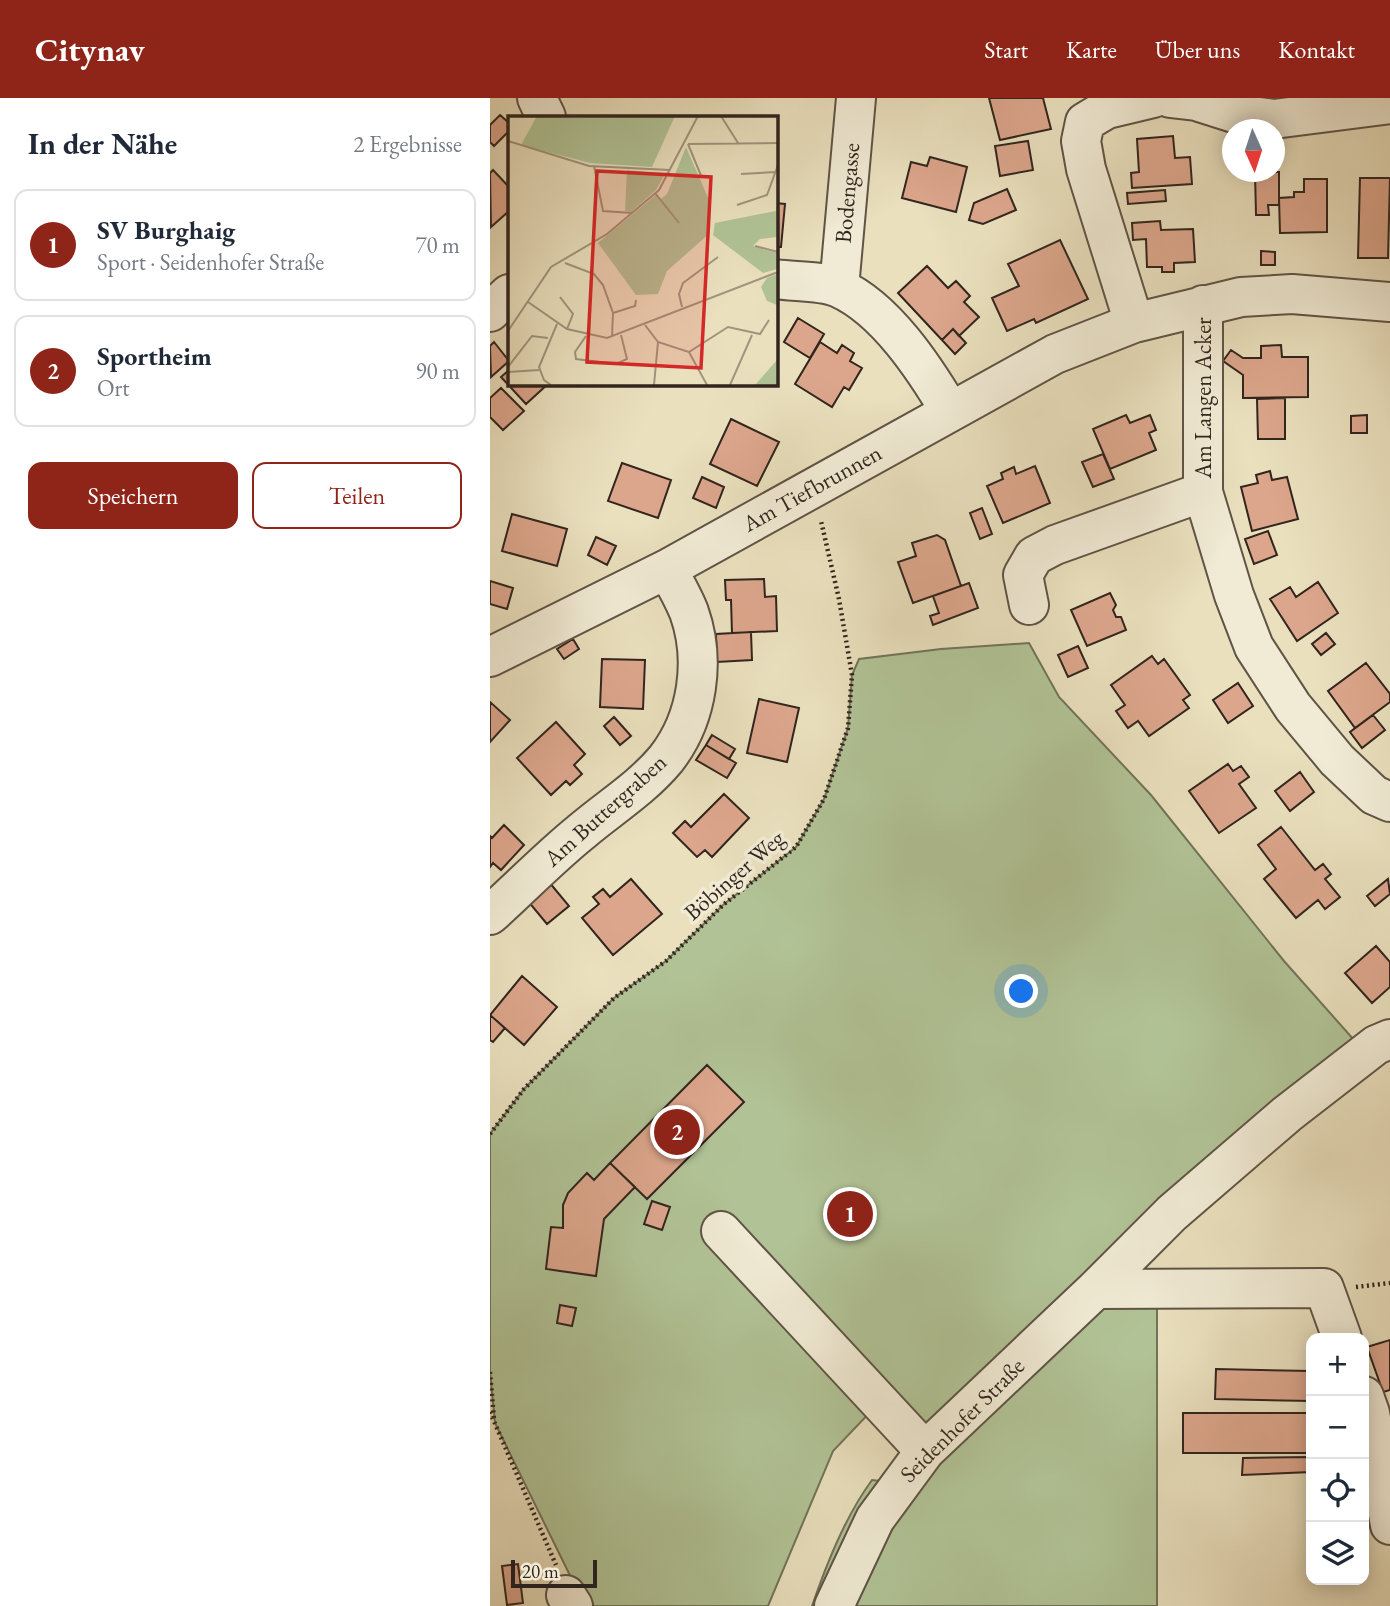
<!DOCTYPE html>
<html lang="de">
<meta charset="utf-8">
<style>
:root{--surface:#fff;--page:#f6f6f7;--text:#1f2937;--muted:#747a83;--line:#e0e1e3;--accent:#8f2418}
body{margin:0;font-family:"EB Garamond",serif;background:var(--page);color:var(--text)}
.controls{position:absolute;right:21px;bottom:21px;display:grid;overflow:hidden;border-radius:14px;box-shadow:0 4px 18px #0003}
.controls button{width:63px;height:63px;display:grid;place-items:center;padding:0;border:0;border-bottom:2px solid var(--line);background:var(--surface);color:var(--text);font:35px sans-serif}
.compass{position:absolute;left:732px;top:21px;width:63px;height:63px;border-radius:50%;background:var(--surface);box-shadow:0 4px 18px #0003;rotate:177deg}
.scale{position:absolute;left:21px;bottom:18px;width:86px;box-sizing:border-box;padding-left:7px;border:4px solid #31251e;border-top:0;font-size:19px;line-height:24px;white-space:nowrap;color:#31251e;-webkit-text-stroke:5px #f1ebd5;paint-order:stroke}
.you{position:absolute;left:532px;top:894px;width:24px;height:24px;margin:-18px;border:5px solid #fff;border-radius:50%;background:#1a73e8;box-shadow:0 0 0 10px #1a73e833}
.badge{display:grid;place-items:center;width:46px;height:46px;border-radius:50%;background:var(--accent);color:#fff;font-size:23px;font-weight:700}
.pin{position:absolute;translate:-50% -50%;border:4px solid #fff;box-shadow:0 2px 7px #0006}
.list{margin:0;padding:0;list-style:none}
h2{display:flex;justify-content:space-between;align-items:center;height:91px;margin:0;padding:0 28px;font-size:30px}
h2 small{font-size:23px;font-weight:400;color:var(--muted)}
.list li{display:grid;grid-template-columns:46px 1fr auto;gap:21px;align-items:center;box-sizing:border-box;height:112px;margin:0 14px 14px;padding:0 14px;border:2px solid var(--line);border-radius:14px}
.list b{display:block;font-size:26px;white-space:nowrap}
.list p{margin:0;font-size:23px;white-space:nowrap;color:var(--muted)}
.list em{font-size:23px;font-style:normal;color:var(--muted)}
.actions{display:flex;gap:14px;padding:21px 28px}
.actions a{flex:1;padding:16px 0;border:2px solid var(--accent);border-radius:14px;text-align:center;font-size:24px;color:var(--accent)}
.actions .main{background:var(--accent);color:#fff}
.icon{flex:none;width:38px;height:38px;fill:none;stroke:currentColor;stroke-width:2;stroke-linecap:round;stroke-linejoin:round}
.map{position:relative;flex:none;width:900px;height:1508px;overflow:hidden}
header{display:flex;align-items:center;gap:42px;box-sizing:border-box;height:98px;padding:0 35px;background:var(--accent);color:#fff}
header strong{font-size:33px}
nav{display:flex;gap:38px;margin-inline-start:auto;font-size:24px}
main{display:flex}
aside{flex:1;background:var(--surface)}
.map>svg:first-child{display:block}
.green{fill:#b1c396;stroke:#71745a;stroke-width:2}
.building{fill:#dca68c;stroke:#31251e;stroke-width:2}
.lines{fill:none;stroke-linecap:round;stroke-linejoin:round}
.minor-casing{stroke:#5f5446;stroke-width:42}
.path{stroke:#31251e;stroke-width:4.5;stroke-dasharray:2 3.5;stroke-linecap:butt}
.minor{stroke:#f1ebd5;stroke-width:38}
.labels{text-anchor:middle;stroke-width:7;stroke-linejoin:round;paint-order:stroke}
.street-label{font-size:23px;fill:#31251e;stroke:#f1ebd5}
.inset-road{fill:none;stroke:#a0957e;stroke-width:2}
.view{fill:#d62828;fill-opacity:0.15;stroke:#d62828;stroke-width:3.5}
.inset-edge{fill:none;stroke:#31251e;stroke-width:3.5}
</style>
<header>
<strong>Citynav</strong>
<nav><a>Start</a><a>Karte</a><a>Über uns</a><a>Kontakt</a></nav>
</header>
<main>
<aside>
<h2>In der Nähe<small>2 Ergebnisse</small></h2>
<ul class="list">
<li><span class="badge">1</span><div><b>SV Burghaig</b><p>Sport · Seidenhofer Straße</p></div><em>70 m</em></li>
<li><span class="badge">2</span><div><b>Sportheim</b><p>Ort</p></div><em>90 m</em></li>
</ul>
<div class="actions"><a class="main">Speichern</a><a>Teilen</a></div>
</aside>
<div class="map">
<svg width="900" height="1508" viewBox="0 0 900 1508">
<rect width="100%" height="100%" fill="#eae0be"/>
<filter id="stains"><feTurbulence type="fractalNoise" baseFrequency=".00286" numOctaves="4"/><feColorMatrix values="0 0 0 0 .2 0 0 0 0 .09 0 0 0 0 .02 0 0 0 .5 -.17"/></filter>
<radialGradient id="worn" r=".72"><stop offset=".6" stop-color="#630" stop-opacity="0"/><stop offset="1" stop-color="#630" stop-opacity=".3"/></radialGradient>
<!-- green -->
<path class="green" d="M539 545 569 599 661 697 794 863 864 942 422 1351 385 1309 343 1353 278 1508H95L5 1325 0 1274V1036L34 991 124 900 176 863 233 807 306 749 334 701 358 630 362 577 369 561 451 551Z
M667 1199V1508H361L427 1381 615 1201Z
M382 1382 391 1383 334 1508H322C337 1465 355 1419 382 1382Z"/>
<!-- building -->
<path class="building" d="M499 0H553L561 31 510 42Z
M10 17 19 25V33L4 48 0 44V27Z
M683 38 685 60 700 59 702 86 642 90 641 75 649 74 647 41Z
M538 43 543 72 510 78 505 48Z
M440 59 477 69 466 114 412 100 421 64 437 68Z
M3 72 19 89V113L1 129 0 75Z
M765 74H789V107H778L779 117H766Z
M870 80H900L898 160H868Z
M814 81H837V134L790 135 789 100 804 99V94H814Z
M517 91 526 112 493 126 479 122 484 105Z
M675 92 676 103 638 106 637 95Z
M285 105 295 106 291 149H285Z
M670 123 671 132 703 131 705 164 684 165V174H672V169H657L656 141 643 142 642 125Z
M570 142 598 201 546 225 544 221 517 233 502 200 529 188 518 166Z
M771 153 785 154V167H771Z
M437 168 458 190 466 183 480 198 474 204 489 219 469 238 463 231 452 242 408 195Z
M308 220 334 236 320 260 294 244Z
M463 231 476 245 465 256 452 242Z
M4 244 19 263 1 279 0 248Z
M330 244 347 255 352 247 364 255 360 263 372 270 359 292 354 289 342 309 305 286Z
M791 247 792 259H818V299L753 300V277L733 263 741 252 753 260H771V248Z
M19 272V285H59L36 306 11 279Z
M11 290 34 313 13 332 0 319V300Z
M795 300V341H768L767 301Z
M636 317 640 325 660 317 666 332 659 335 666 352 620 371 603 331Z
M877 317V335H861V318Z
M241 321 289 344 267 388 220 366Z
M613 356 624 381 603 389 592 364Z
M132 365 181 382 168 420 118 403Z
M545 368 560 405 513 425 497 388 513 381 511 375 524 369 526 376Z
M780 373 782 382 797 379 808 421 762 433 751 389 768 385 766 377Z
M212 379 234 389 226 410 203 400Z
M492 410 502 436 490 441 480 415Z
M22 416 77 431 67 468 12 453Z
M778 433 787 457 764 466 755 441Z
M447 437 455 442 471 488 423 505 408 464 426 458 422 445Z
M106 439 126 448 117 467 98 457Z
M274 481 275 499 286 498 287 533 242 535 241 502H236L235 482Z
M0 483 23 490 17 511 0 506Z
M828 484 848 515 807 543 780 501 800 489 806 499Z
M479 485 488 510 443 527 440 518 449 515 443 498Z
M620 495 626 507 623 512 626 519H631L636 532 597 548 581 512Z
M261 534 262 562 227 564 226 536Z
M836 535 845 546 831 557 822 546Z
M83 541 89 551 74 561 67 551Z
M588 548 598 570 578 579 568 557Z
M662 558 668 566 674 561 700 597 693 602 699 610 659 638 648 623 638 630 626 613 635 607 621 587Z
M112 561 155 562 153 611 110 609Z
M876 565 900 596V604L865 630 838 593Z
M748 585 763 608 738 625 723 602Z
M269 601 309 610 297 664 257 655Z
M0 604 20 622 0 644Z
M883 617 895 632 872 650 860 634Z
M124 619 141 638 130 647 114 628Z
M66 624 95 656 84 667 92 676 80 687 76 683 61 697 27 660Z
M222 637 245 651 239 661 216 647Z
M216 647 246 665 237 680 206 662Z
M738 666 743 673 751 668 759 679 749 686 766 710 729 735 699 693Z
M810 674 824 694 800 713 785 693Z
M234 696 259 720 222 759 215 752 207 759 183 735 195 723 201 729Z
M14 727 34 747 11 772 3 765 0 769V738L2 740Z
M791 729 825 772 833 766 841 776 835 781 850 799 835 811 828 802 806 820 774 781 786 771 768 747Z
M141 781 172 816 123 857 92 820 109 806 103 799 113 791 120 799Z
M898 781 900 796 885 808 877 798Z
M59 784 79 808 57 826 37 802Z
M886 848 900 864V889L882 905 855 875Z
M32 878 67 909 34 947 0 917Z
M0 917 15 930 3 944 0 942Z
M217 967 254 1004 157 1101 120 1065Z
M120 1065 145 1089 114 1121 106 1178 56 1171 61 1129 73 1130V1107L78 1095 97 1075 104 1082Z
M162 1103 180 1109 172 1132 154 1126Z
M70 1207 86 1210 82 1228 67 1225Z
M900 1242V1292L893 1294 877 1249Z
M726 1271 821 1273V1303L725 1301Z
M693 1315H821V1355H693Z
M821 1359V1374L752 1377 753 1360Z
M28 1466 33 1505 17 1507 12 1468Z"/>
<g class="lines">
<defs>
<path id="minor" d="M47 0 56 19
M680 0 706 3 747 16 784 21 900 6
M285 181C304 184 332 182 349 190 396 211 435 271 460 313
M349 190 366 0
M713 207V394L744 497 764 549 803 609 847 662 884 697 900 704
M0 214 19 196
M644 225 596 71 591 43 595 24 617 11 663 0
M539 507 533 477 544 458 565 447 713 394
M0 559 177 471 565 256 644 225 751 199 802 196 900 204
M0 817C30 790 59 760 91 734 119 710 152 690 176 661 208 620 216 562 199 514 193 499 185 485 177 471
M231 1133 435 1353
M606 1191 834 1190 852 1240
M874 1298 880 1315 900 1427
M76 1497 83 1508
M344 1508 385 1421 435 1353 606 1191 682 1115 797 1016 886 947 900 941"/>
</defs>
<!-- minor casing -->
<use href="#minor" class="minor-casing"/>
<!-- path -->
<path class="path" d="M0 1036 34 991 124 900 176 863 233 807 306 749 334 701 358 630 362 577 349 501 331 423
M866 1189 900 1185
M0 1274 4 1321
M0 1314 66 1467"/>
<!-- minor -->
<use href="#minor" class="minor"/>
</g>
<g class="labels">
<!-- street labels -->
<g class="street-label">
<text transform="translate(357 95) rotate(-85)" y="8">Bodengasse</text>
<text transform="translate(713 300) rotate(-90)" y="8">Am Langen Acker</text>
<text transform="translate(322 390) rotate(-29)" y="8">Am Tiefbrunnen</text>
<text transform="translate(115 712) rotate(-42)" y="8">Am Buttergraben</text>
<text transform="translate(244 777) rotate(-41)" y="8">Böbinger Weg</text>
<text transform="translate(472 1322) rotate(-45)" y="8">Seidenhofer Straße</text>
</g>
</g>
<!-- overview -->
<g transform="translate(18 18)">
<rect width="270" height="270" fill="#eae0be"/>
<path d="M29 0 67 2 167 0 144 51 82 47 13 29ZM178 31 201 84 202 117 159 155 150 178 128 179 90 127 149 78 153 83 159 78ZM119 54 157 58 148 74 123 96 117 95ZM269 84V121L252 123 245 130 269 137V153L255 157 205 119 207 107 268 95ZM269 158V189L259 185 253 171 259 162ZM269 244V269H247Z" fill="#b1c396"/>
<path class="inset-road" d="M213 0 230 27M0 25 81 50 162 54M180 28 270 27M180 28 194 62M86 50 95 95 124 97M233 58 267 56M147 77 171 107M229 89 259 79 270 49M247 130 270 136M57 147 86 158 95 169 105 197 104 221M52 181 65 198 59 213M20 186 59 213 99 222 270 156M174 191 171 178 175 167 210 141M105 197 127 190 128 184M137 209 150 226 181 236 199 269M0 215 43 151 99 118 151 74 190 0M78 220 67 236 68 243 108 248 119 243 113 219M181 236 220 211 252 218 261 204M0 251 24 220 40 222M0 256 31 254M43 269 36 264 31 251 49 208M146 269 150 226M222 269 244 219"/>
<path class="view" d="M89 55 203 61 193 252 79 246Z"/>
<rect width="270" height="270" class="inset-edge"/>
</g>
<rect width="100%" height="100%" filter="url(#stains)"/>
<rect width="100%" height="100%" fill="url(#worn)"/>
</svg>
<div class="controls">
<button>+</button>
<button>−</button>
<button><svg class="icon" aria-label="locate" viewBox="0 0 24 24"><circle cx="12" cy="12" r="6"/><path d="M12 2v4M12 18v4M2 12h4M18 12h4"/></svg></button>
<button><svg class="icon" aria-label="layers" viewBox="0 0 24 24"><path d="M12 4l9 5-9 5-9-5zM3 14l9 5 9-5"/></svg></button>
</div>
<svg class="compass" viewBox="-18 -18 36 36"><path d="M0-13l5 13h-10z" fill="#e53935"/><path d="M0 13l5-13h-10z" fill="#747a83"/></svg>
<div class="scale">20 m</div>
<div class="you"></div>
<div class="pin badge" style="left:360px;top:1116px">1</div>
<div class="pin badge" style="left:187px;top:1034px">2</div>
</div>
</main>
